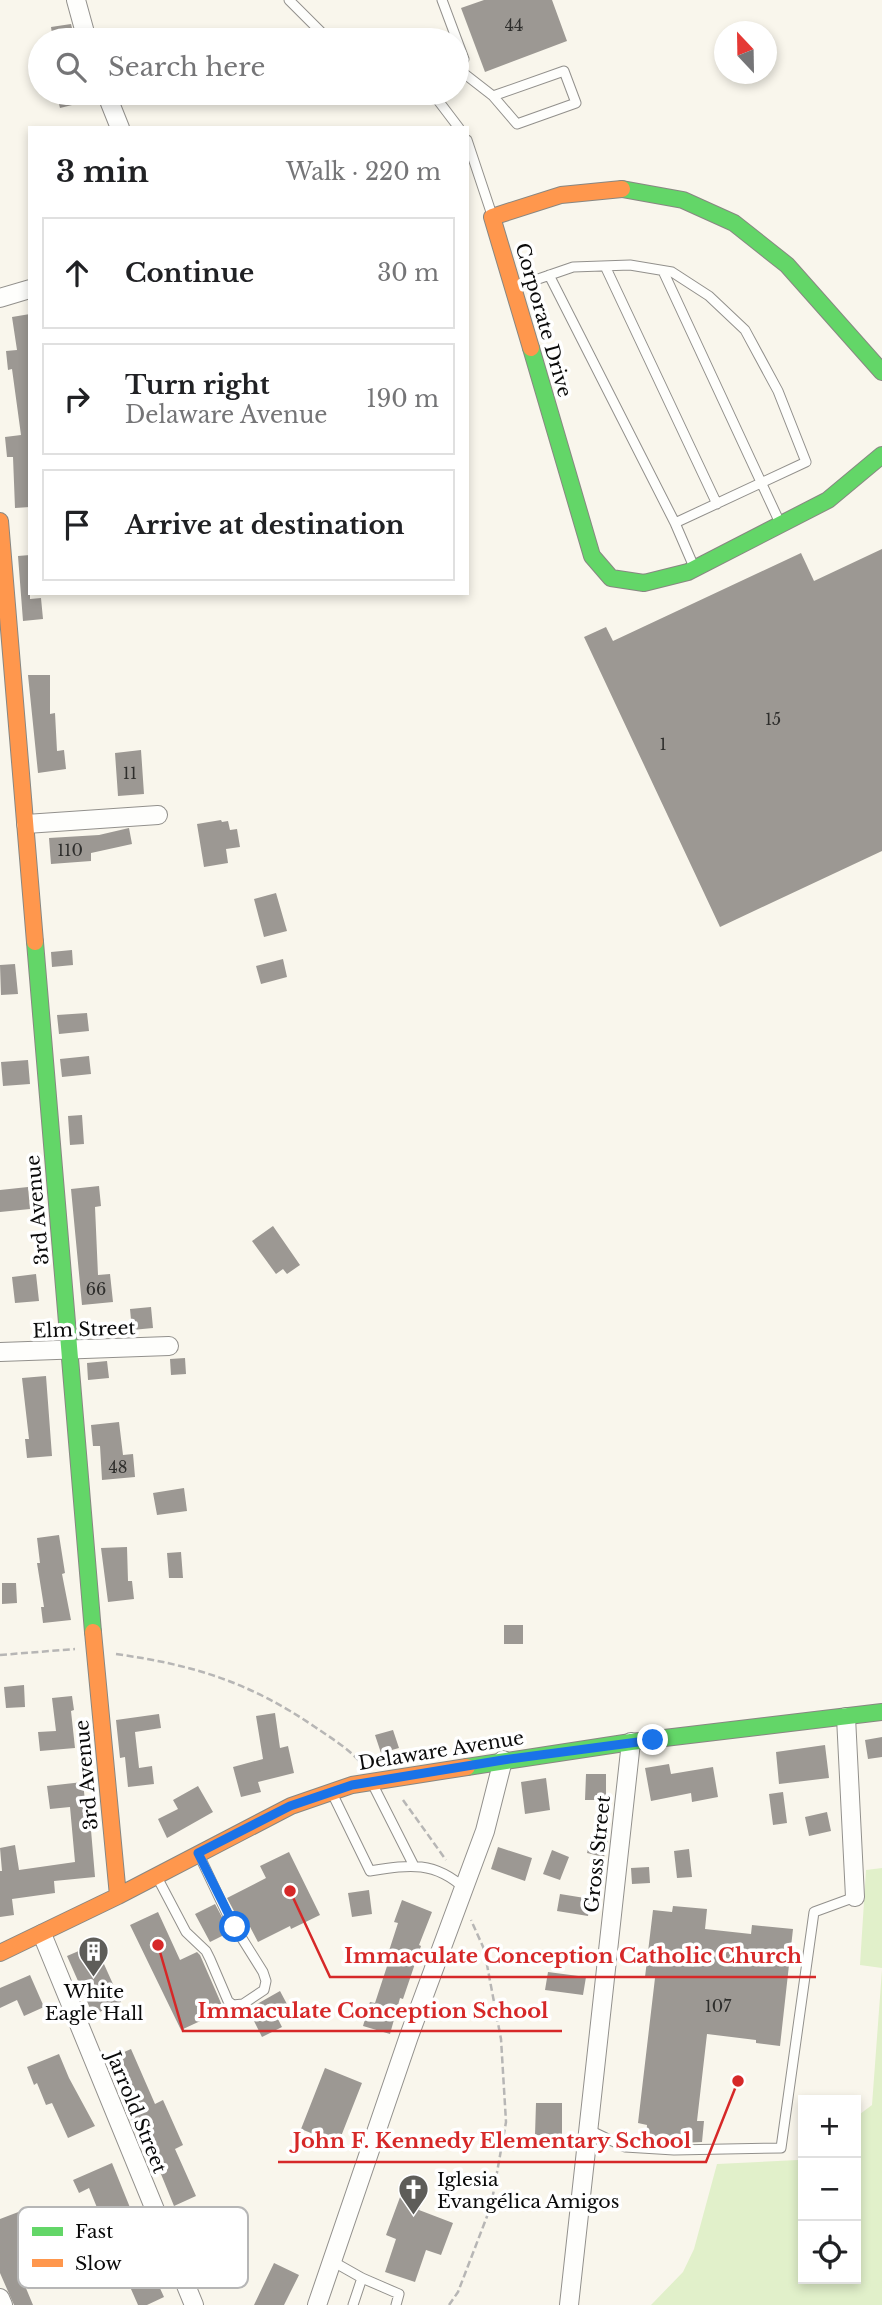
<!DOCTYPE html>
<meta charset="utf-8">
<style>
:root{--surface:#fff;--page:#f2f2f2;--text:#202124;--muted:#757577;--line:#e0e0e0}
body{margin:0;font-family:"Libre Baskerville",serif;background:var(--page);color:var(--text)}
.controls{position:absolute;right:21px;bottom:21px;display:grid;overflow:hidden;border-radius:0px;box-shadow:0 4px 10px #0003}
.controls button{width:63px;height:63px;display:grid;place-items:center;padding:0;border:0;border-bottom:2px solid var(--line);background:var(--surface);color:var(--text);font:35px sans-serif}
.compass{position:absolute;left:714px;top:21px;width:63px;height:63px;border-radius:50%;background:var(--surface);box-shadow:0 4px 10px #0003;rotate:338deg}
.stop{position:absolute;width:21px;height:21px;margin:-16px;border:5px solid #1a73e8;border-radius:50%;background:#fff}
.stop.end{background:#1a73e8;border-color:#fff;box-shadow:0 2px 7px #0008}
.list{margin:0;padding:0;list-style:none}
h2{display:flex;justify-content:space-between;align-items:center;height:91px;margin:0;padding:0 28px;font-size:30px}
h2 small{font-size:23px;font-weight:400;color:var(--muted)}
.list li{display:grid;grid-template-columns:46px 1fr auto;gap:21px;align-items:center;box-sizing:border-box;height:112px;margin:0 14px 14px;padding:0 14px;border:2px solid var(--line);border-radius:0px}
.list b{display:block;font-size:26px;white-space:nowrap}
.list p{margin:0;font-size:23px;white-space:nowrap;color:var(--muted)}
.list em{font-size:23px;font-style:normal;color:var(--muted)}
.icon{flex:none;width:38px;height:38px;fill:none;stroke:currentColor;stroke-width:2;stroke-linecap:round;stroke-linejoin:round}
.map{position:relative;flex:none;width:882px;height:2305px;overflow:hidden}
.search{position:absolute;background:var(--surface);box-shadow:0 4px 10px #0003;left:28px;top:28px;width:441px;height:77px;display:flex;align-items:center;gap:18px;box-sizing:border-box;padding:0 24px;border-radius:38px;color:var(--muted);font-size:26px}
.panel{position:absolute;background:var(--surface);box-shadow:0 4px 10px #0003;left:28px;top:126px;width:441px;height:469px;border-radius:0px}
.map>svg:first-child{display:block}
.green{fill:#e1f0ca}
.building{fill:#9c9893}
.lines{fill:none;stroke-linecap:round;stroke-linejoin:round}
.lane-casing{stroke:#92908c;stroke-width:11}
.street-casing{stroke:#92908c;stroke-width:20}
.fast-casing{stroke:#888782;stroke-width:18}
.slow-casing{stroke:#888782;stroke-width:18}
.path{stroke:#b7b6b5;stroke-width:2.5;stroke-dasharray:7 3.5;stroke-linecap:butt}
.lane{stroke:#fefefc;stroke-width:9}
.street{stroke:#fefefc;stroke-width:18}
.fast{stroke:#63d668;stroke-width:16}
.slow{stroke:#ff974d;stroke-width:16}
.route{stroke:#1a73e8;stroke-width:9}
.labels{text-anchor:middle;stroke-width:7;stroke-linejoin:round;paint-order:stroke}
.number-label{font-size:16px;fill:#2e2e2c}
.street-label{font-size:19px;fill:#0a0a0a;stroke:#fff}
.poi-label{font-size:19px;fill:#0a0a0a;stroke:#fff}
.key{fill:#fff;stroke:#b6b6b6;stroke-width:2}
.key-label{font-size:19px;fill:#0a0a0a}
.leader{fill:none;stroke:#d62828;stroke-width:2.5}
.callout-dot{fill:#d62828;stroke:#fff;stroke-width:2.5}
.callout-label{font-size:21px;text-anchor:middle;font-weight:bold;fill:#d62828;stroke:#fff;stroke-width:7;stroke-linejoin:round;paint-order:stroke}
</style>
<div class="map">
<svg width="882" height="2305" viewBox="0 0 882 2305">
<rect width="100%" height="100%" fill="#f9f6ec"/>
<!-- green -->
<path class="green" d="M882 1868V1968L860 1965 866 1870Z
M882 1970V2305H651L683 2272 694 2249 717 2164 798 2160 803 2156V2279H856V2117L872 2105Z"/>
<!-- building -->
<path class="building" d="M484 0H552L567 41 485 72 461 8Z
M71 24 75 40H53L51 27Z
M56 93H95L96 99 60 108Z
M30 314V507L15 508 13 457H7L5 437 21 435 12 369 8 370 6 351 17 350 12 317Z
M882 549V851L720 927 584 637 606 627 613 641 801 553 814 581Z
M30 555V599L41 598 43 619 23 621 18 556Z
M28 675H50V714L55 713 57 751 64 750 66 769 38 773Z
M141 750 144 794 118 796 115 753Z
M221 820 222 822 228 821 230 830 237 829 240 847 226 849 228 863 204 867 197 824Z
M129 828 132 844 91 853V861L51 864 49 838 99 835Z
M276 893 287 931 264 937 254 899Z
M72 950 73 965 52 967 51 952Z
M283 959 287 977 261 984 256 966Z
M15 964 18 994 1 995 0 965Z
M87 1013 89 1031 59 1034 57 1015Z
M89 1056 91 1074 62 1077 60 1059Z
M28 1060 30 1084 3 1086 1 1062Z
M82 1115 84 1144 70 1145 68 1116Z
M99 1186 101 1206 95 1207 98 1275 110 1274 113 1302 82 1305 71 1189Z
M28 1187 30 1209 0 1212V1190Z
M273 1226 300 1265 287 1274 283 1269 276 1274 252 1241Z
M36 1274 39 1301 15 1303 12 1277Z
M151 1307 153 1328 132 1330 130 1309Z
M185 1358 186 1374 171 1375 170 1359Z
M107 1361 109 1378 88 1380 87 1363Z
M46 1376 52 1456 27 1458 25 1439H29L22 1378Z
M119 1422 123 1455 133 1454 135 1477 102 1480 100 1446H93L91 1425Z
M184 1488 187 1511 157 1515 153 1493Z
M59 1535 65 1573 62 1574 71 1620 43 1623 41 1607H44L37 1563H40L37 1538Z
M127 1547 128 1581H132L134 1599 108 1602 101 1548Z
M181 1552 183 1578H169L167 1553Z
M2 1583H16L17 1603 2 1604Z
M504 1625H523V1644H504Z
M24 1685 25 1707 6 1708 4 1687Z
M72 1696 74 1710 71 1711 75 1748 40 1751 38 1732 56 1731 52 1698Z
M275 1713 280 1748 288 1746 294 1773 258 1782 261 1792 241 1797 233 1767 263 1759 256 1716Z
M159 1714 161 1728 135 1732 139 1768 152 1766 154 1784 128 1787 125 1757 120 1758 116 1720Z
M393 1730 399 1748 381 1753 375 1735Z
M882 1737V1757L868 1759 865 1740Z
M825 1745 829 1778 779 1784 776 1752Z
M669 1764 671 1774 713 1767 718 1797 692 1802 691 1793 651 1801 645 1768Z
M586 1774H606V1800H585Z
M546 1778 550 1810 525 1814 521 1782Z
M83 1782 88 1830H91L95 1877 54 1881 55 1893 12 1899 14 1915 0 1917V1871H2L0 1848 15 1845 19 1870 75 1862 70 1807 50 1809 47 1786Z
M198 1786 213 1812 167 1838 158 1819 178 1809 173 1800Z
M783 1792 787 1823 773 1825 769 1794Z
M827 1812 831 1831 809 1836 805 1817Z
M591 1836 608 1840 604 1857 587 1853Z
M498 1847 532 1858 525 1881 491 1869Z
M689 1849 692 1877 677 1878 674 1851Z
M552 1850 569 1857 560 1880 543 1874Z
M289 1852 320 1915 291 1929 290 1926 258 1942 248 1923 242 1926 227 1898 266 1878 260 1866Z
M649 1867 650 1883 632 1884 631 1868Z
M369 1890 372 1914 352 1917 348 1893Z
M560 1894 591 1899 588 1916 557 1911Z
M402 1900 432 1912 419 1945 421 1946 403 1999 400 1998 390 2034 363 2026 370 2002 375 2003 390 1957H387L398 1923 394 1922Z
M215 1904 230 1932 210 1942 195 1914Z
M673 1906 707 1909 705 1929 751 1934 752 1925 793 1929 780 2046 756 2043V2040L707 2034 697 2121H704L702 2142 680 2143 646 2139 647 2125 638 2123 655 1978 645 1977 653 1910 672 1912Z
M158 1912 180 1960 197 1952 200 1955 224 2010 181 2030 130 1925Z
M95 1944 121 2002 93 2015 67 1956Z
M548 1972 586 1977 583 1995 545 1990Z
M30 1975 44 2007 24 2016 17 2000 0 2008V1988Z
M280 1991 288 2006 275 2013 282 2027 262 2037 248 2009Z
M131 2049 155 2104 163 2100 183 2145 175 2149 196 2196 174 2206 143 2130 136 2133 129 2115 131 2114 106 2060Z
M59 2054 69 2078 95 2126 68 2138 52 2103 46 2105 37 2083 34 2085 27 2067Z
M325 2068 362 2083 338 2144 301 2129Z
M536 2103H562V2136L535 2135Z
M112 2163 131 2210 127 2212 136 2236 164 2297 147 2305H138L127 2280 124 2281 102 2234 107 2232 89 2188 79 2193 73 2180Z
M406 2181 427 2189 419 2210 453 2223 441 2255 426 2250 415 2282 385 2272 396 2239 386 2235Z
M21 2211 26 2224 19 2227 34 2263 18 2269 33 2305H14L0 2273V2219Z
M274 2263 299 2275 284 2305H254Z"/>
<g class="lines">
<defs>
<path id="lane" d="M289 0 329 40
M442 0 464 59 457 69
M457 68 493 96 564 71 576 103 517 124 493 96
M429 93 437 99 459 128
M467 140 492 215
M605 266 717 504
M663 271 780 523
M515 287 573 267 630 265 672 272 709 296 745 330 778 391 806 462 675 523 549 275
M675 523 694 567
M372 1783 414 1866
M332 1793 370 1871C408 1865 434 1860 465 1889
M157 1877 186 1932 206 1951 210 1959 228 2001 233 2005 243 2004 264 1990 266 1981 263 1972 228 1916 200 1857
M587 2129 625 2147 674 2150 781 2148 814 1912 855 1897
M332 2261 362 2278 399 2294 396 2305
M353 2305 362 2278"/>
<path id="street" d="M76 0 87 40
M106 93 120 128
M0 298 30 289
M26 824 158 815
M0 1352 169 1346
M846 1717 855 1897
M42 1934 194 2305
M0 2298 3 2305
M317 2305 409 2036 485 1831 503 1760
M569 2305 631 1742"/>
<path id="fast" d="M622 189 683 200 734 223 787 265 882 372
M531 348 592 556 611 578 644 583 688 572 828 500 882 455
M35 942 93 1632
M467 1767 631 1742 882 1712"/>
<path id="slow" d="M531 348 492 217 561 195 622 189
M0 521 35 942
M93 1632 118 1896
M0 1953 118 1896 291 1806 352 1785 467 1767"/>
</defs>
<!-- lane casing -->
<use href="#lane" class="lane-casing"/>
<!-- street casing -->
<use href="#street" class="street-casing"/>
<!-- fast casing -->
<use href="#fast" class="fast-casing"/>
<!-- slow casing -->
<use href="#slow" class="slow-casing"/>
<!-- path -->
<path class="path" d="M116 1654C194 1665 249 1682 315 1727 331 1738 348 1748 361 1763
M0 1655 75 1649
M403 1800 446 1860
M449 2305 458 2292 491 2206 506 2122 501 2039 484 1949 471 1920"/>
<!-- lane -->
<use href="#lane" class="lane"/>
<!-- street -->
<use href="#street" class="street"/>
<!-- fast -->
<use href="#fast" class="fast"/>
<!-- slow -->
<use href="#slow" class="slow"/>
</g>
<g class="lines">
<!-- route -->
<path class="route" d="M235 1927 198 1853 290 1806 352 1785 503 1760 653 1740"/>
</g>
<!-- icons -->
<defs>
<symbol id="building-pin" viewBox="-11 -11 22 30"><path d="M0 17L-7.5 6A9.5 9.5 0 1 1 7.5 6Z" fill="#5e5d59" stroke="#fff"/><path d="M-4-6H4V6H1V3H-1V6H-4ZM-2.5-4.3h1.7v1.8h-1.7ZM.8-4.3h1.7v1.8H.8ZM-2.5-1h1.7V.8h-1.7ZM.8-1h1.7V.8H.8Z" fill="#fff"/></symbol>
<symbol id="church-pin" viewBox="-11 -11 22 30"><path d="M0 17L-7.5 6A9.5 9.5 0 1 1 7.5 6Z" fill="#5e5d59" stroke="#fff"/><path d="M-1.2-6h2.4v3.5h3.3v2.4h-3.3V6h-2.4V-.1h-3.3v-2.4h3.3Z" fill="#fff"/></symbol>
</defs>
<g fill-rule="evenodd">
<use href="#building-pin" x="76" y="1934" width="35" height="47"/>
<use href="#church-pin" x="396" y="2172" width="35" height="47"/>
</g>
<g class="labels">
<!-- number labels -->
<g class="number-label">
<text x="514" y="31">44</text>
<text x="773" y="725">15</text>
<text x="663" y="750">1</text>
<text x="130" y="779">11</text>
<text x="70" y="856">110</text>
<text x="96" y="1295">66</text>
<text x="118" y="1473">48</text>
<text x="718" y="2012">107</text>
</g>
<!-- street labels -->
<g class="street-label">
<text transform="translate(544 320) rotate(74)" y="7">Corporate Drive</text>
<text transform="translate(37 1210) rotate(-95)" y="7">3rd Avenue</text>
<text transform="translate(84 1329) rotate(-2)" y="7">Elm Street</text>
<text transform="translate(441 1750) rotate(-9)" y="7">Delaware Avenue</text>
<text transform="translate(86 1775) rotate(-95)" y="7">3rd Avenue</text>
<text transform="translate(597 1854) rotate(-84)" y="7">Gross Street</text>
<text transform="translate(137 2112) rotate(68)" y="7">Jarrold Street</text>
</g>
<!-- poi labels -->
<g class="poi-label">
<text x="94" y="1998">White<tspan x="94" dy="22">Eagle Hall</tspan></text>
<text x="437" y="2186" text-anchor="start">Iglesia<tspan x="437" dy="22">Evangélica Amigos</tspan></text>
</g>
</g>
<!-- legend -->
<rect x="18" y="2207" width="230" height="81" rx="10" class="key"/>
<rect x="32" y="2227" width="31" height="9" fill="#63d668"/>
<rect x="32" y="2259" width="31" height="8" fill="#ff974d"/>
<g class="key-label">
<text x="75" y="2238">Fast</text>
<text x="75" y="2270">Slow</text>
</g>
<!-- callouts -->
<path class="leader" d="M290 1891L330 1977H816M158 1945L183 2031H562M738 2081L706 2162H278"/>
<g class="callout-dot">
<circle cx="290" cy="1891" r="7"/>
<circle cx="158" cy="1945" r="7"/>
<circle cx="738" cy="2081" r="7"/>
</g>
<g class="callout-label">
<text x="573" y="1963">Immaculate Conception Catholic Church</text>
<text x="373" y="2018">Immaculate Conception School</text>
<text x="492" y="2148">John F. Kennedy Elementary School</text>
</g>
</svg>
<div class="controls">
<button>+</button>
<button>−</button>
<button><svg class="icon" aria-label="locate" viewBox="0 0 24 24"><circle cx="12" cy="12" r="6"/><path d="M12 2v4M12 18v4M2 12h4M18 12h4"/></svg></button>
</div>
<svg class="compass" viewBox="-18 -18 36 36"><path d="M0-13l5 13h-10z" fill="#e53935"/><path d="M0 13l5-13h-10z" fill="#757577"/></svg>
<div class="stop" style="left:235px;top:1927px"></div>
<div class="stop end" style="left:653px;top:1740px"></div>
<div class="search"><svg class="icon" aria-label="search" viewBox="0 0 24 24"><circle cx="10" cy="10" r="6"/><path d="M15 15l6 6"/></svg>Search here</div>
<section class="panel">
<h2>3 min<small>Walk · 220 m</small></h2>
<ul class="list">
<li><svg class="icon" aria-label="ahead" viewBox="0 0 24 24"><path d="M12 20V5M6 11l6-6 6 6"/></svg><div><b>Continue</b></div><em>30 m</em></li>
<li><svg class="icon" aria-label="right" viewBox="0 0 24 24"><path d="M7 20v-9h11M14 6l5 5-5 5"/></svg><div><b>Turn right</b><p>Delaware Avenue</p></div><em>190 m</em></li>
<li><svg class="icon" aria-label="arrive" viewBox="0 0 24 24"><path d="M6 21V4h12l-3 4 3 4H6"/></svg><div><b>Arrive at destination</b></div></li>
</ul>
</section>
</div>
